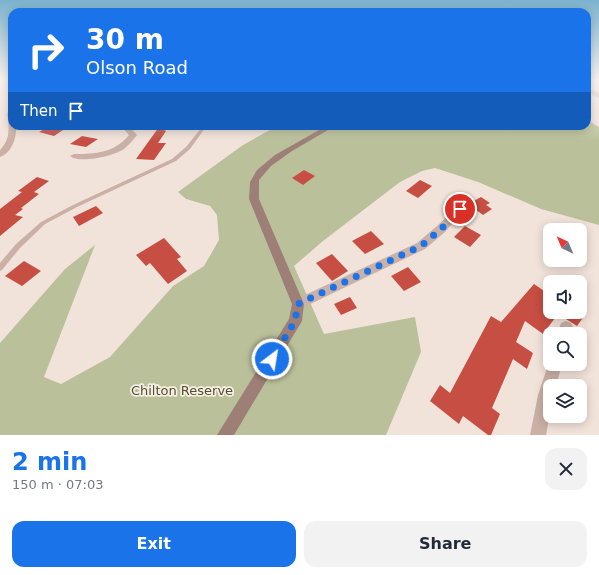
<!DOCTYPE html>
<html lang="en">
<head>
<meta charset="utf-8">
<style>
  :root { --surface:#fff; --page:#f2f2f3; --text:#1f2937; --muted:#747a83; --accent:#1a73e8 }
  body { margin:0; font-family:"DejaVu Sans",sans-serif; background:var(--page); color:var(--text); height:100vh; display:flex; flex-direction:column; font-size:15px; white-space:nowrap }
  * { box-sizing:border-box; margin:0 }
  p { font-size:13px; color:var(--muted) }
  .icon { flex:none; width:22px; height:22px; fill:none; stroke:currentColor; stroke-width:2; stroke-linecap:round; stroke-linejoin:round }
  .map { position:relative; height:435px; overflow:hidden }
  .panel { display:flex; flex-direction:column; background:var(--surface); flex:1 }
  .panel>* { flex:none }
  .hud { position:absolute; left:8px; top:8px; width:583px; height:122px; border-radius:12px; box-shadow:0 2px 10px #0003; background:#1a73e8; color:#fff; overflow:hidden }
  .needle { width:26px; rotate:316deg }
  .tools { position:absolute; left:543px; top:223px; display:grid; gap:8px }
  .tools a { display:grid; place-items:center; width:44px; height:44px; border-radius:8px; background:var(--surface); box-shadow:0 2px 10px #0003; font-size:20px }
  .pin { position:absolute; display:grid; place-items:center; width:34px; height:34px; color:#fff; margin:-17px; border:2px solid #fff; border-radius:50%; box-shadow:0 1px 4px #0007 }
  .me { position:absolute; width:44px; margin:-22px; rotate:31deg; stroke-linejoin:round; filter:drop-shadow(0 0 3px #0008) }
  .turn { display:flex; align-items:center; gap:14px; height:84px; padding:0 12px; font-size:18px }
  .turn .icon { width:52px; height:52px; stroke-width:2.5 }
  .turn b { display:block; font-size:28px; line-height:34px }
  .then { display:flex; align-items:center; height:38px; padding:0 12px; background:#0003; gap:8px; font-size:15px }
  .round { display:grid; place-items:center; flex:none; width:42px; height:42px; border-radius:12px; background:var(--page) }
  .head { display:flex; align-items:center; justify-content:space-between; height:68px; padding:0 12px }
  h1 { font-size:24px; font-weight:700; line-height:30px; color:var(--accent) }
  .action { display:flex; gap:8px; margin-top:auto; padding:8px 12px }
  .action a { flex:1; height:46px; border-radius:12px; background:var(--accent); color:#fff; font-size:16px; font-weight:700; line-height:46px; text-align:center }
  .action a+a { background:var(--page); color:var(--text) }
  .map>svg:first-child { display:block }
</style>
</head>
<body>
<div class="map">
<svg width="599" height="435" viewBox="0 0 599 435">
  <rect width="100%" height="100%" fill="#f2e3da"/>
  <!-- green -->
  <polygon fill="#bac19a" points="587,120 599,127 599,225 541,209 478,182 435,168 422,171 400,182 323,241 294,266 324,334 415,317 421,352 386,435 0,435 0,343 65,269 95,245 44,377 61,384 110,357 173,286 204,266 219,240 217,215 210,206 186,199 178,192 243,145 277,126 587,126"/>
  <!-- building -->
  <g fill="#c74e43">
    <polygon points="50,126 69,126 54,136 39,132"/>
    <polygon points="159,127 166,131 158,143 166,143 154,160 136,159"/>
    <polygon points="82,136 98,139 86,147 70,144"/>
    <polygon points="304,170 315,176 303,185 292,178"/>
    <polygon points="37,177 49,181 34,192 39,194 21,208 23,209 15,215 23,217 0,236 0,209 22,192 18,191"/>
    <polygon points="420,180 432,186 418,198 406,191"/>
    <polygon points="481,197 490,203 486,205 492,209 483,215 468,204"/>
    <polygon points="96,206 103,213 79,226 73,217"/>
    <polygon points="465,226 481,235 470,247 454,237"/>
    <polygon points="371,231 384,244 365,254 352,241"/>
    <polygon points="164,238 181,257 177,259 187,271 168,284 150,263 146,266 136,255"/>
    <polygon points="332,254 348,271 332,281 316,263"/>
    <polygon points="24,261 41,271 22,286 5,276"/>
    <polygon points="408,267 421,282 404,291 391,276"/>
    <polygon points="534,284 550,295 550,312 587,312 577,326 558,314 543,334 525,321 516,342 533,353 527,369 513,359 492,408 500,414 491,435 488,435 463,416 459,424 430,401 440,385 450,393 491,316 501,322"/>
    <polygon points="350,297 357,308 341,315 334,304"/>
  </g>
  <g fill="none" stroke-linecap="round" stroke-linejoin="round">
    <!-- lane -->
    <polygon fill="#cab0a6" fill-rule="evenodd" points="202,127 204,127 205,128 190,149 176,161 77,207 45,224 20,248 2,270 0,271 0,263 16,244 41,222 73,205 172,159 186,147"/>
    <!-- street -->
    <g fill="#cab0a6" fill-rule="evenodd">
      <polygon points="0,80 5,80 0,83"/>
      <polygon points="587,87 599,93 599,98 587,92"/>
      <path d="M10,111h2v15h4c1,11 -4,27 -16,31v-7c11,-11 9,-23 7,-37z"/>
      <path d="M121,126h8l8,9c-4,5 -8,10 -13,14 -10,7 -45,15 -54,7l4,-2c22,0 40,-1 55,-19z"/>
      <polygon points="160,126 216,126 203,130 164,128"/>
      <polygon points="460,206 465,209 463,211 445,232 425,249 302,308 298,310 294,308 292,304 294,300 417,243 437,226 457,207"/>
      <polygon points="566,321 571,323 573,327 571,334 557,334 561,323"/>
      <polygon points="550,359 550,364 562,364 556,386 550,386 550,414 546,435 530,435 538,395"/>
    </g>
    <!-- secondary -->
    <polygon fill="#9d7f77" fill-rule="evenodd" points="326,126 335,126 292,151 271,166 259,180 259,199 304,304 302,321 234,435 217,435 289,319 292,304 249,199 250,182 257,170 275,155"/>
  </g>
  <!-- sky -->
  <linearGradient id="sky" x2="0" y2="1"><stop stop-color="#7bb2ce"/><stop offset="0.57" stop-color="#f9f2ee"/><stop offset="1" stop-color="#f9f2ee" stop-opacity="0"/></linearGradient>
  <rect width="599" height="141" fill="url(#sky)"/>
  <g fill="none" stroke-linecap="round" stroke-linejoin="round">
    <!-- route -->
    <polyline stroke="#1a73e8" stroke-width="7" stroke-dasharray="0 12.6" points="272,359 295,321 298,304 421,246 441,229 460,209"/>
  </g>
  <g text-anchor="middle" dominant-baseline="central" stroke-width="3.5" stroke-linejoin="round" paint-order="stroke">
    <!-- near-park labels -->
    <g font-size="13" fill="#4b542a" stroke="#f9ede6">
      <text x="182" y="390">Chilton Reserve</text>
    </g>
  </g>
</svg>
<div class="tools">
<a><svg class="needle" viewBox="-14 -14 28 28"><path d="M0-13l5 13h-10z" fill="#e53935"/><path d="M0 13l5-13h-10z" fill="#747a83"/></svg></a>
<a><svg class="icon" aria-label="sound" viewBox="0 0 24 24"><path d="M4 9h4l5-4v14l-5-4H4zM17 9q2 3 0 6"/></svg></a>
<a><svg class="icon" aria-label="search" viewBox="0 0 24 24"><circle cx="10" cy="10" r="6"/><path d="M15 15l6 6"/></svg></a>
<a><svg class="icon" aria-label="layers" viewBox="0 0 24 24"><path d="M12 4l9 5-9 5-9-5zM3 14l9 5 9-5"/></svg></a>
</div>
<div class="pin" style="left:460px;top:209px;background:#d93025"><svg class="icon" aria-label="arrive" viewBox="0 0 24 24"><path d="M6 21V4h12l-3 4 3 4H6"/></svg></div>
<svg class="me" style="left:272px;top:359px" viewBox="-20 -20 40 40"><circle r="17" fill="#1a73e8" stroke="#fff" stroke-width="3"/><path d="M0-11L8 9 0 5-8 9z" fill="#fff"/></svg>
<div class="hud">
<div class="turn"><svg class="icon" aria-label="right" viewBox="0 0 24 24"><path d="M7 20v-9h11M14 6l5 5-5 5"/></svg><div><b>30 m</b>Olson Road</div></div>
<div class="then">Then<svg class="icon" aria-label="arrive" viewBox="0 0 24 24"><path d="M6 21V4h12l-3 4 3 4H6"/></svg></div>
</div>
</div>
<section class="panel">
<div class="head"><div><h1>2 min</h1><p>150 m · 07:03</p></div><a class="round"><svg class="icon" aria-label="close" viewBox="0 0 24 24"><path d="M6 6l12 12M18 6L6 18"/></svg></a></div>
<div class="action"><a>Exit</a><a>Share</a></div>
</section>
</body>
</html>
